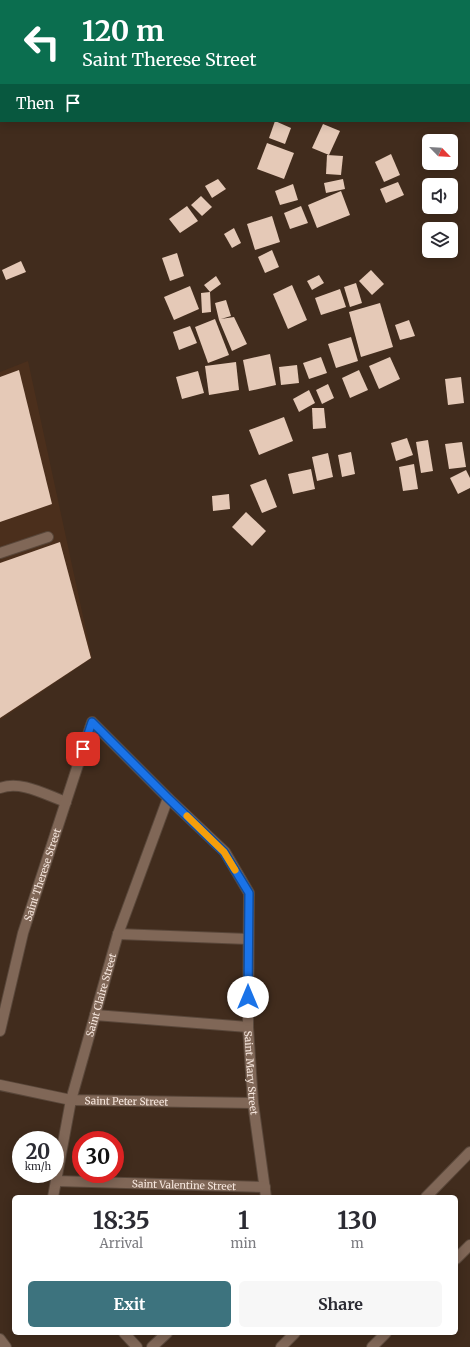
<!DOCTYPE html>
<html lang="en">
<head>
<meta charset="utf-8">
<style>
  :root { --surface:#fff; --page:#f7f7f7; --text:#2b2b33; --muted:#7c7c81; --accent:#3d737e }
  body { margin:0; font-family:Merriweather,serif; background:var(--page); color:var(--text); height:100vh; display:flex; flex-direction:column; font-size:15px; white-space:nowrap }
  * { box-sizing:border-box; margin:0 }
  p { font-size:13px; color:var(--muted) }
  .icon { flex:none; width:22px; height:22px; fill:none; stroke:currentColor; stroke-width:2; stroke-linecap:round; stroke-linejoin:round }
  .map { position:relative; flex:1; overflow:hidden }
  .sheet { position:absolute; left:12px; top:1195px; width:446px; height:140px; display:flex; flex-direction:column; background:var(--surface); border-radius:6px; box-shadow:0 2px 10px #0003 }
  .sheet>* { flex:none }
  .top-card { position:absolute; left:0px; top:0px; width:470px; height:122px; box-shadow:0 2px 10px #0003; background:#0b6e4f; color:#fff; overflow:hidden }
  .needle { width:26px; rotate:115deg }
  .fabs { position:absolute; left:422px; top:134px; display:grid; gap:8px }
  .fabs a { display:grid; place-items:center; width:36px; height:36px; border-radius:6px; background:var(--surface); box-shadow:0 2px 10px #0003; font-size:20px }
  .speed { position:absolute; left:12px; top:1131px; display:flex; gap:8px; font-size:20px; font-weight:700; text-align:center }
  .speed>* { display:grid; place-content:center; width:52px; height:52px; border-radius:50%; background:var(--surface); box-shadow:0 2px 10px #0003; line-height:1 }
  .speed small { font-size:10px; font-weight:400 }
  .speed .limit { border:6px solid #d22; background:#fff; color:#111 }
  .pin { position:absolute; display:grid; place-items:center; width:34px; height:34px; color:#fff; margin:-17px; border-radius:8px; box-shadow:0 2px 6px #0006 }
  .me { position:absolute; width:44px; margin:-22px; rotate:0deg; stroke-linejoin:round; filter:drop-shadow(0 0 3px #0008) }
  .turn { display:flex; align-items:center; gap:14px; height:84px; padding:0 16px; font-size:18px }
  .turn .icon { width:52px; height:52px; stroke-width:2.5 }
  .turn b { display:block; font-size:28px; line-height:34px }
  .then { display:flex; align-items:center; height:38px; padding:0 16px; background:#0003; gap:8px; font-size:15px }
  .eta { display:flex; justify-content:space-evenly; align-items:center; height:68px; text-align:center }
  .eta b { font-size:24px; font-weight:700; line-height:28px }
  .cta { display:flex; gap:8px; margin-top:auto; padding:8px 16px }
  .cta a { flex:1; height:46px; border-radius:6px; background:var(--accent); color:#fff; font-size:16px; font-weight:700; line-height:46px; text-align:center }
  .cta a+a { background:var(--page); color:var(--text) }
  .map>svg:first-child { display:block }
</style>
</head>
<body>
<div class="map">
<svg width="470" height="1347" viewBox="0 0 470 1347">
  <rect width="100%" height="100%" fill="#412c1d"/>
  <!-- built -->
  <polygon fill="#4b2f1c" points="28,361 92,658 0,720 0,372"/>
  <!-- building -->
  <g fill="#e5c9b7">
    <polygon points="275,121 291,128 285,144 269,138"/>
    <polygon points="323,124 340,131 329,155 312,148"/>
    <polygon points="267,143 294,153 284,179 257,169"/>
    <polygon points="391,154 400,175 384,182 375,162"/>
    <polygon points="327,155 343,156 341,175 326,174"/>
    <polygon points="218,179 226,189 212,198 205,186"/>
    <polygon points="343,179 345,189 326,193 324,183"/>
    <polygon points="398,182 404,195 386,203 380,189"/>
    <polygon points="293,184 298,200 280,205 275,191"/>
    <polygon points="341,191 350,215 317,228 308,205"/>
    <polygon points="201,196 212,207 202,216 191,205"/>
    <polygon points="187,206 198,221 180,233 169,219"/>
    <polygon points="301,206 308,223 290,229 284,213"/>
    <polygon points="272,216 280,242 255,250 247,224"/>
    <polygon points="234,228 241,243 232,248 224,234"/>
    <polygon points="272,250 279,267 265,273 258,257"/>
    <polygon points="177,253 184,276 170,281 162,258"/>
    <polygon points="21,261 26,272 6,280 2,270"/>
    <polygon points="371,270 384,284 372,295 359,281"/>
    <polygon points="319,275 324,283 312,290 307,281"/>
    <polygon points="216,276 221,284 210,292 211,312 202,313 201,293 210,292 204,285"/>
    <polygon points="356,283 362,303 350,307 344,287"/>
    <polygon points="292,285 307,320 288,329 273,294"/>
    <polygon points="190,286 199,309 174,320 164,297"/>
    <polygon points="340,289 346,307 321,315 315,298"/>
    <polygon points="226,300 231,316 221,319 234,317 247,344 232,351 219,320 215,303"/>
    <polygon points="380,303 393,347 361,357 349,312"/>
    <polygon points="215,319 229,355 208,363 195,327"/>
    <polygon points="409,320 415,336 400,340 395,325"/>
    <polygon points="190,326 197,343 179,350 173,332"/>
    <polygon points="351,337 358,361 336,368 328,344"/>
    <polygon points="270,354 276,385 249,391 243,360"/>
    <polygon points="321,357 327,373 309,379 303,363"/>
    <polygon points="390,357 400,379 379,389 369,366"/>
    <polygon points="236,362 239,390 209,395 205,366"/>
    <polygon points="297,365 299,383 281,385 279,367"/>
    <polygon points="19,370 52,504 0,522 0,377"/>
    <polygon points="359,370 368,390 350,398 342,378"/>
    <polygon points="198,371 204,393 182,399 176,377"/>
    <polygon points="461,377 464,403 448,405 445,379"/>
    <polygon points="328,384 334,398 322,404 316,390"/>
    <polygon points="309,390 315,403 299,412 293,399"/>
    <polygon points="312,408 324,408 326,428 313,429"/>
    <polygon points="284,417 293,441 259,455 249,430"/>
    <polygon points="407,438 413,455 396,461 391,443"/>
    <polygon points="428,440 433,471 421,473 416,442"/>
    <polygon points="462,442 466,467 449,469 445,444"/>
    <polygon points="351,452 355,474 342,477 338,455"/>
    <polygon points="328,453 333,477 317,481 312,457"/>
    <polygon points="414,464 418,489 403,491 399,467"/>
    <polygon points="311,469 315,489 293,494 288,474"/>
    <polygon points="466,470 470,478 470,488 458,494 450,478"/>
    <polygon points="266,479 277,507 262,513 250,485"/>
    <polygon points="229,494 230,509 213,511 212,496"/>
    <polygon points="246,512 266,531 252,546 232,527"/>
    <polygon points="60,542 91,658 0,718 0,563"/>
  </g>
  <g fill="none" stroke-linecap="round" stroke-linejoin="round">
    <defs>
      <g id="minor">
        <polyline points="0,553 48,537"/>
        <path d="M0,788c21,-8 46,7 66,14"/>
        <polyline points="118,934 248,939"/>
        <polyline points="95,1015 248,1027"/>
        <path id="s1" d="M0,1031l23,-98 69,-211 76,76 57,54 24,41 -1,134 5,76 13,94"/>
        <path id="s2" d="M0,1085l71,15 182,3"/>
        <path id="s3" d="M56,1181l209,6"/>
        <path id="s4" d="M53,1197l18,-97 47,-166 50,-136"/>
        <polyline points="426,1197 470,1152"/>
        <polyline points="456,1259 470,1245"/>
        <polyline points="124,1333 137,1347"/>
        <polyline points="0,1339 6,1347"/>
        <polyline points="152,1347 167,1333"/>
        <polyline points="281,1347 295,1333"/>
        <polyline points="372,1347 386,1333"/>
      </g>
    </defs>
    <!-- minor casing -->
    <use href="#minor" stroke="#59473a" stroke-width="12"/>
    <!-- minor -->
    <use href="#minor" stroke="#806757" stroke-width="10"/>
  </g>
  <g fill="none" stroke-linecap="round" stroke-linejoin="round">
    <defs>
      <polyline id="route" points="83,749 92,722 168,798 224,852 249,893 248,997"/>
    </defs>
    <!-- route casing -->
    <use href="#route" stroke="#114b97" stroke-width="10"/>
    <!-- route -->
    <use href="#route" stroke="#1a73e8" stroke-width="7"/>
    <!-- slow -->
    <polyline stroke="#f59e0b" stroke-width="7" points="187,816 224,852 235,870"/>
  </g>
  <g text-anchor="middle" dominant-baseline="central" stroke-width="4" stroke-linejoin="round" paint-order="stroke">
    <!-- street labels -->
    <g font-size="10" fill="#f6e7de" stroke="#372213">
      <text stroke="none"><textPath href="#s1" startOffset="162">Saint Therese Street</textPath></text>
      <text stroke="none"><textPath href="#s4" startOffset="208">Saint Claire Street</textPath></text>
      <text stroke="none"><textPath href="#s1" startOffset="736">Saint Mary Street</textPath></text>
      <text stroke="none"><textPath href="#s2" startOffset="128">Saint Peter Street</textPath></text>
      <text stroke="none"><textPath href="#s3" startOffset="128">Saint Valentine Street</textPath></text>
    </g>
  </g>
</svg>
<div class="fabs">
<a><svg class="needle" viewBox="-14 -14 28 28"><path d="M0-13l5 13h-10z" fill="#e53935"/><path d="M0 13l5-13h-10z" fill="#7c7c81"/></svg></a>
<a><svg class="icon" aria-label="sound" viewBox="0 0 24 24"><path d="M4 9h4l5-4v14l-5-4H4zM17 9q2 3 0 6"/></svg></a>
<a><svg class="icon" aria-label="layers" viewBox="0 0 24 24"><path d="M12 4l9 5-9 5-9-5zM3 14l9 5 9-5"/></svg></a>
</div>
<div class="speed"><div>20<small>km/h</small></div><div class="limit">30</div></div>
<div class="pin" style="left:83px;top:749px;background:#d93025"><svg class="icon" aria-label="arrive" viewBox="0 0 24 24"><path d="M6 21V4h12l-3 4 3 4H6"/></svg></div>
<svg class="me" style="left:248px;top:997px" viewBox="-20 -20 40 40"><circle r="19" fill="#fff"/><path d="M0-13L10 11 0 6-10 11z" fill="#1a73e8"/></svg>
<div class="top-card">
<div class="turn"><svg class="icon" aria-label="left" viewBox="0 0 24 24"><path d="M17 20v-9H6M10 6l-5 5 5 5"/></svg><div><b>120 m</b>Saint Therese Street</div></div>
<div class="then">Then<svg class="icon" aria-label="arrive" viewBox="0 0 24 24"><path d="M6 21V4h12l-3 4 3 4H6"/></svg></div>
</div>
<section class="sheet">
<div class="eta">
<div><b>18:35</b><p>Arrival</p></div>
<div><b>1</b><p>min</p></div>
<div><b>130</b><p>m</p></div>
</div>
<div class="cta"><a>Exit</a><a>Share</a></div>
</section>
</div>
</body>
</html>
